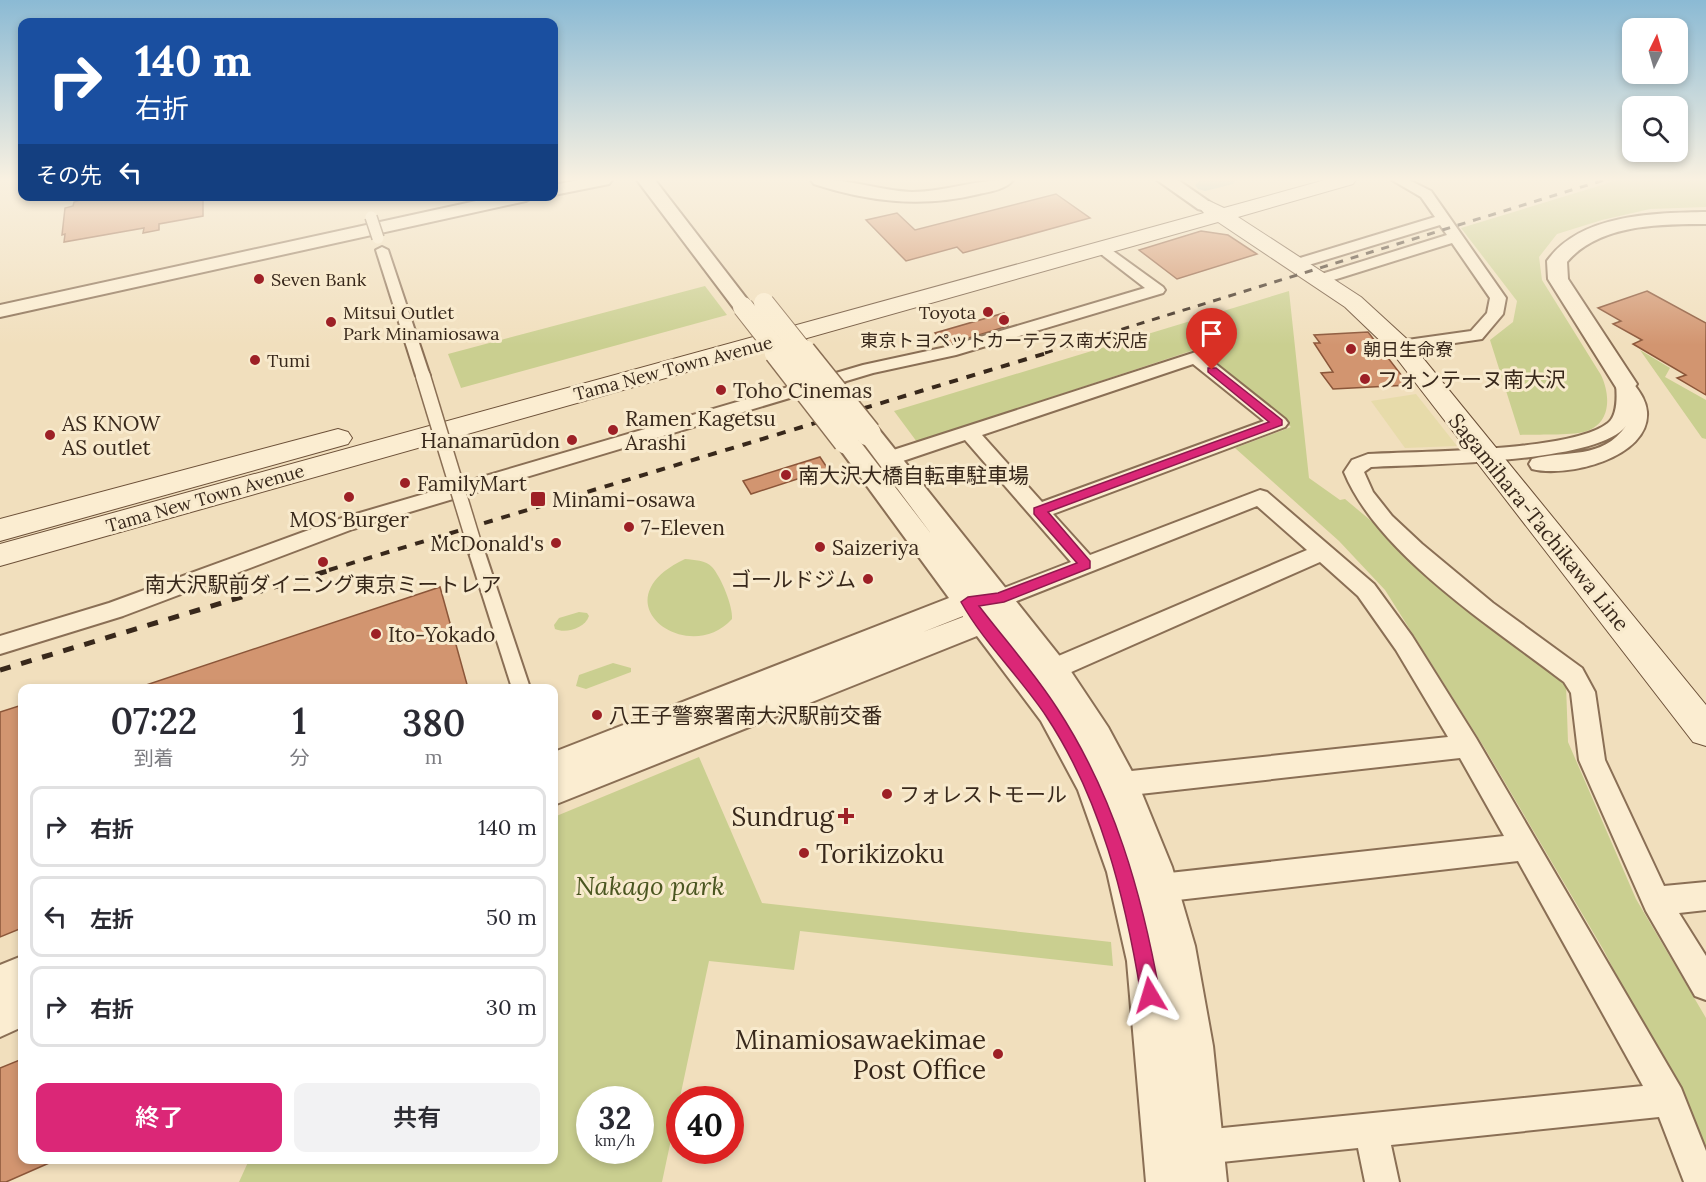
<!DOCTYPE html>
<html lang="ja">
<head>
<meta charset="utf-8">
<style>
  :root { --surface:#fff; --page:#f2f2f3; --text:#2b2b33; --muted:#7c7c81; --line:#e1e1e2; --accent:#db2777 }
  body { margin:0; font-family:Lora,"Noto Sans JP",serif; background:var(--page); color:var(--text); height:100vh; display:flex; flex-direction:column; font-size:22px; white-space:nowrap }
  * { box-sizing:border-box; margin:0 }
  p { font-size:20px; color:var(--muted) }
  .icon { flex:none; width:33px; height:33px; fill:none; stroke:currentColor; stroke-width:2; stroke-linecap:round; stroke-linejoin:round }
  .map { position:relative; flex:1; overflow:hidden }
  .panel { position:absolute; left:18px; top:684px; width:540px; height:480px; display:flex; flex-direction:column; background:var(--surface); border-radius:12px; box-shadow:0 3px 9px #0003 }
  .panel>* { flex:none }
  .guide { position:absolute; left:18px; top:18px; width:540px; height:183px; border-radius:12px; box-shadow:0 3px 9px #0003; background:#1a4fa0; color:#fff; overflow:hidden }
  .needle { width:39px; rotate:5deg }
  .fabs { position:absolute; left:1622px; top:18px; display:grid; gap:12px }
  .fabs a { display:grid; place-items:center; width:66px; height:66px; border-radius:12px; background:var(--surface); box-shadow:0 3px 9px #0003; font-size:30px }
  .speed { position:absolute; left:576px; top:1086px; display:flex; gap:12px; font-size:30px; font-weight:700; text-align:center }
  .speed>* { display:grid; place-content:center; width:78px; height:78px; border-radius:50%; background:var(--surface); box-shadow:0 3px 9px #0003; line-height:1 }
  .speed small { font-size:15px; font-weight:400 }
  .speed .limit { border:9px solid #d22; background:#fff; color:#111 }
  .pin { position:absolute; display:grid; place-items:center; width:51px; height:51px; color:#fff; margin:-62px -26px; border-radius:50% 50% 50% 0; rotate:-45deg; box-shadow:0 0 6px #0007 }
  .pin .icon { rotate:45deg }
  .me { position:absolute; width:66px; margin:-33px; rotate:353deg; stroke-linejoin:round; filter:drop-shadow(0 0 4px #0008) }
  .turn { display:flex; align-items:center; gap:21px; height:126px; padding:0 18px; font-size:27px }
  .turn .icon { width:78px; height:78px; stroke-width:2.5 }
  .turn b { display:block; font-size:42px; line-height:51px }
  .then { display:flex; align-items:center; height:57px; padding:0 18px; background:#0003; gap:12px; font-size:22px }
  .eta { display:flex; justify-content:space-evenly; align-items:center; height:102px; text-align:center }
  .eta b { font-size:36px; font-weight:600; line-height:42px }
  .button { display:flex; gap:12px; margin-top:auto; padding:12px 18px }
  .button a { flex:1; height:69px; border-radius:12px; background:var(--accent); color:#fff; font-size:24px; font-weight:600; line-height:69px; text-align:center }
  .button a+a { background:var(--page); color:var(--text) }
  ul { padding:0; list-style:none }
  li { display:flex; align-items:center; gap:18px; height:81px; margin:0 12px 9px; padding:0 6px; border:3px solid var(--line); border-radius:12px }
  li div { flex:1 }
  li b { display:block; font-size:22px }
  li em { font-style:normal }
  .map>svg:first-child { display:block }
</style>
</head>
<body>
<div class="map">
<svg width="1706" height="1182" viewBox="0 0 1706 1182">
  <rect width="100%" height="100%" fill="#f1dfbd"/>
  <!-- farmland -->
  <polygon fill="#e7dbaa" points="1416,394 1457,446 1405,448 1371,401"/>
  <!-- green -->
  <g fill="#cacf90" fill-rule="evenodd">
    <path d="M1618,180h88v27l-56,2 -48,11 -45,14 -18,23 3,23 59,95c9,19 11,47 -14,56 -13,5 -51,3 -67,4l-30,-95 23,-18 4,-21 -56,-73z"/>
    <polygon points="705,286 727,315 461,388 448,354"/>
    <polygon points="1289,291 1309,478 1340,500 1345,499 1566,684 1568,742 1636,899 1706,1018 1706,1159 1679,1095 1603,949 1484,747 1385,590 1339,541 1235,448 1291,427 1197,349 917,442 894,411"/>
    <polygon points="1640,350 1670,368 1665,377 1706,400 1706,439 1702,438"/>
    <path d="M685,559c9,1 21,1 27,8 9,10 21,39 20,52 -44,49 -136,-18 -47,-60z"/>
    <path d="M579,612l8,1 2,3c-4,12 -23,18 -34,13l-1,-4 5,-7z"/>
    <polygon points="613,663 631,668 631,672 586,689 576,686 579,675"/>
    <path d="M699,757l63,146 349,39 2,24 -313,-35 -6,39 -85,-9 -47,221h-423l10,-22h305v-343zM590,1100h50v50h-50z"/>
  </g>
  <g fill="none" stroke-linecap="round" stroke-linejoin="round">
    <!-- river -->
    <polygon fill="#a1c2b7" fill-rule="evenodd" points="1236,180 1233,184 1205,191 1198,189 1195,185 1201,180"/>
  </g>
  <!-- building -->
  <g fill="#d29570" stroke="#8b5639" stroke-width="1.5">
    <polygon points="1056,194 1090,218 963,253 957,247 906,261 866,220 897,213 915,230"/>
    <polygon points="93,196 203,196 203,216 159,224 159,230 143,233 144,228 64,242 65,234 62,235 65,208 73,206 74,202"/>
    <polygon points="1201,231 1228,235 1257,254 1177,279 1139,250"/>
    <polygon points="1647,291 1706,323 1706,395 1677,378 1686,375 1633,344 1642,340 1613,324 1621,321 1598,308"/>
    <polygon points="1004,313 1008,326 946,345 935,333"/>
    <polygon points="1368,332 1409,385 1333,389 1321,373 1333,372 1314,343 1320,343 1314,335"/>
    <polygon points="820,457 828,469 751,494 743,481"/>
    <polygon points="440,587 468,688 143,688 143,686"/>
    <polygon points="22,705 22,928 0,937 0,712"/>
    <polygon points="22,1059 22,1160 56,1160 6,1182 0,1182 0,1068"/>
  </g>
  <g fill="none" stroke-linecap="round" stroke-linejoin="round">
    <defs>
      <g id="pedestrian">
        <polygon points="382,247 388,250 430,376 428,379 418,379 416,376 376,250"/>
        <polygon points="477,547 485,553 530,688 512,688 469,553"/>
      </g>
      <g id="minor">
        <polygon points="1392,180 1409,180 1431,191 1506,298 1503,314 1482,339 1400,351 1391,346 1400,341 1471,331 1487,313 1490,298 1452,243 1327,282 1321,284 1313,279 1315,276 1447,235 1440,225 1302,267 1296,269 1288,264 1290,261 1435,217 1421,197"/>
        <polygon points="1102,243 1163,287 1165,290 1163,293 956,355 873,373 353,529 123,616 0,654 0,636 109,603 339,519 863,365 946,347 1145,288 1097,251 1094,248"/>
        <path d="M1196,352l6,1 83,66 3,4 -3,4 -232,87 37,41 170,-65 7,2 107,92 38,52 64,102 205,350 25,63v31h-22l-25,-65 -268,28 8,37h-34l-7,-34 -165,17 -12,-5 -5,-12 5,-12 12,-5 450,-45 -125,-225 -358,41 -10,-4 -4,-10 4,-10 10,-4 344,-38 -44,-78 -338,38 -9,-4 -4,-8 4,-8 9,-4 326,-35 -52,-87 -38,-54 -38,-34 -260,115 -9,3 -9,-3 -3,-7 3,-7 265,-113 -50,-44 -258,102 -8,-3 -3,-6 3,-6 80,-31 -106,-122 -77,26 -7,-2 -3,-5 3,-5zM1193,364l71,57 -222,81 -60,-67z"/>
        <path d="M1625,378l6,2c7,10 15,19 16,32 3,46 -81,66 -115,57l-3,-5 3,-5c34,-9 70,1 94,-33 -29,38 -205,38 -255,41l-7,5 9,20 19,24 30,28 71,59 89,65 13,24 10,68 59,126 42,-4v28l-27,3 27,43v44l-11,-4 -49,-85 -67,-151 -8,-67 -7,-11c-70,-54 -186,-127 -220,-210l8,-12 16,-6c51,-3 204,-2 240,-31 10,-8 9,-27 8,-39z"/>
      </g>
      <g id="tertiary">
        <polygon points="578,180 612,180 609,184 554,195 554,185"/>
        <polygon points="637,180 655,180 750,303 754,307 750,311 736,311"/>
        <path d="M811,180c34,-3 67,11 101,12 35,0 68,-14 101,-12 -6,9 -24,12 -34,14 -57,14 -110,8 -165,-10z"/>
        <polygon points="1157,180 1178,180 1214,205 1205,211 1198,209"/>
        <polygon points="499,196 535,196 526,201 0,317 0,305"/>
        <path d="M1706,212v12c-46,0 -107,0 -139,38l1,17 69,105 -4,5h-16l-69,-110 -1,-18c33,-47 107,-48 159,-49z"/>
        <path d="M868,425l9,2 189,237 42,63 28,52 36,88 23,79 18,100 14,136h-81l-19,-221 -20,-89 -29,-82 -37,-69 -64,-85 -423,169v-53l395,-154 -115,-157 3,-6 9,-2 9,2 77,100 -76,-102 3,-6zM963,616v1l-40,15z"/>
        <polygon points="22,956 22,1027 0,1037 0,965"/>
      </g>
      <g id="secondary">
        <polygon points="1325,180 1356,180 1353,184 1238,217 1361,297 1409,341 1706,705 1706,746 1693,742 1391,351 1345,307 1218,222 0,566 0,544 1204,213 1199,207 1202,203 1209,201 1224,208"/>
        <polygon points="338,429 348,432 352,438 348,444 0,541 0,519"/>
      </g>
    </defs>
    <!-- pedestrian casing -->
    <use href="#pedestrian" stroke="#8a6f55" stroke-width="4"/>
    <!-- minor casing -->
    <use href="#minor" stroke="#8a6f55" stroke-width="4"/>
    <!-- tertiary casing -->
    <use href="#tertiary" stroke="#8a6f55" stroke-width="4"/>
    <!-- secondary casing -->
    <use href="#secondary" stroke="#6c5038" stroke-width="2"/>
    <!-- pedestrian -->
    <use href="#pedestrian" fill="#fbedd1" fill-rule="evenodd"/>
    <!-- minor -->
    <use href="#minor" fill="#fbedd1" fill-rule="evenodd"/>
    <!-- tertiary -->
    <use href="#tertiary" fill="#fbedd1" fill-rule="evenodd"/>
    <!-- secondary -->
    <use href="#secondary" fill="#fbedd1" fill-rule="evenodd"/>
    <!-- rail-far2 -->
    <polyline stroke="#38281b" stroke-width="3" stroke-dasharray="8 8" stroke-linecap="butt" points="1045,353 1604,180"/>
    <!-- rail-far1 -->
    <polyline stroke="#38281b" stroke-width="4" stroke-dasharray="9 9" stroke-linecap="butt" points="329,570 1050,352"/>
    <!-- rail -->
    <polyline stroke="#38281b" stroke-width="5" stroke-dasharray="11 11" stroke-linecap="butt" points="0,670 334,569"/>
    <defs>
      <polyline id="pedestrian-bridge-far1" points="371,217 378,238"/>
      <polyline id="pedestrian-bridge" points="423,376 477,553"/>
      <g id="tertiary-bridge-far1">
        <polyline points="764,303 804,353"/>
        <polyline points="743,307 779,353"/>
      </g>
      <g id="tertiary-bridge">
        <polyline points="777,352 846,441"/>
        <polyline points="803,352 868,433"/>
      </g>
    </defs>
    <!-- pedestrian-bridge-far1 casing -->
    <use href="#pedestrian-bridge-far1" stroke="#8a6f55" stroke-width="14" stroke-linecap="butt"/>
    <!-- pedestrian-bridge casing -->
    <use href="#pedestrian-bridge" stroke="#8a6f55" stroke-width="17" stroke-linecap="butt"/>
    <!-- tertiary-bridge-far1 casing -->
    <use href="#tertiary-bridge-far1" stroke="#8a6f55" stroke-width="22" stroke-linecap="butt"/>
    <!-- tertiary-bridge casing -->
    <use href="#tertiary-bridge" stroke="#8a6f55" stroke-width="28" stroke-linecap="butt"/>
    <!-- pedestrian-bridge-far1 -->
    <use href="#pedestrian-bridge-far1" stroke="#fbedd1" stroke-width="11"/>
    <!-- pedestrian-bridge -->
    <use href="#pedestrian-bridge" stroke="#fbedd1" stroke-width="14"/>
    <!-- tertiary-bridge-far1 -->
    <use href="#tertiary-bridge-far1" stroke="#fbedd1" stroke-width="20"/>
    <!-- tertiary-bridge -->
    <use href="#tertiary-bridge" stroke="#fbedd1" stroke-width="25"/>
  </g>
  <!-- sky -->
  <linearGradient id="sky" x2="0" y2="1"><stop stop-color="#8bbad4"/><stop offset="0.52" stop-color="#f9f1e1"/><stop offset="1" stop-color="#f9f1e1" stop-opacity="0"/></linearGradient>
  <rect width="1706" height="345" fill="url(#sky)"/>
  <!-- route -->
  <path fill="#db2777" stroke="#8e194d" stroke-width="1.5" d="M1208,368h8l66,52v5l-234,87 42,49v7l-86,34 -25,4c26,34 55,66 78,102 57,87 85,185 103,287l-3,6 -7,3 -6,-3 -3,-6c-16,-98 -40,-196 -95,-279 -26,-39 -62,-73 -85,-114l7,-5 30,-4 79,-30 -43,-49v-6l235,-86 -61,-50z"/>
  <!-- markers -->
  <g fill="#9d2026" stroke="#f8eacd" stroke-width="2">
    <circle cx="259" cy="279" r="6"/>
    <circle cx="988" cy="312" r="6"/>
    <circle cx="1004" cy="320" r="6"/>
    <circle cx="331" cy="322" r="6"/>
    <circle cx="1351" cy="349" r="6"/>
    <circle cx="255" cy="360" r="6"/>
    <circle cx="1365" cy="379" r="6"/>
    <circle cx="721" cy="390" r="6"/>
    <circle cx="613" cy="430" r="6"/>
    <circle cx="50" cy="435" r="6"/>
    <circle cx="572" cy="440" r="6"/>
    <circle cx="786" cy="475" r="6"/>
    <circle cx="405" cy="483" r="6"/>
    <circle cx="349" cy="497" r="6"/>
    <rect x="530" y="491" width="16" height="16" rx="3"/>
    <circle cx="629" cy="527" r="6"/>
    <circle cx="556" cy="543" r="6"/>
    <circle cx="820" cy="547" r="6"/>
    <circle cx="323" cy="562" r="6"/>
    <circle cx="868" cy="579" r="6"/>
    <circle cx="376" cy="634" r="6"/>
    <circle cx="597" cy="715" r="6"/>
    <circle cx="887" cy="794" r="6"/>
    <path d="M843 807h6v6h6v6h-6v6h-6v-6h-6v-6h6z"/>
    <circle cx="804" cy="853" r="6"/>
    <circle cx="998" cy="1054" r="6"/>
  </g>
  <g text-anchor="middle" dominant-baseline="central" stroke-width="6" stroke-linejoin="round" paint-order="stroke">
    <!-- far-poi labels -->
    <g font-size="18" fill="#38281b" stroke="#f8eacd" text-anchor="start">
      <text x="271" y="279">Seven Bank</text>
      <text x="343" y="312">Mitsui Outlet<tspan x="343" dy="21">Park Minamiosawa</tspan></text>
      <text x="976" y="312" text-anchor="end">Toyota</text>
      <text x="1004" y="340" text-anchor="middle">東京トヨペットカーテラス南大沢店</text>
      <text x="1363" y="349">朝日生命寮</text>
      <text x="267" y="360">Tumi</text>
    </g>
    <!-- far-street labels -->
    <g font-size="18" fill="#38281b" stroke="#f8eacd">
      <text transform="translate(673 368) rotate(-15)">Tama New Town Avenue</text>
      <text transform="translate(205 498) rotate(-16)">Tama New Town Avenue</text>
    </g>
    <!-- poi labels -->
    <g font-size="21" fill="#38281b" stroke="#f8eacd" text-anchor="start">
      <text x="1377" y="379">フォンテーヌ南大沢</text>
      <text x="733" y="390">Toho Cinemas</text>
      <text x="625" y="418">Ramen Kagetsu<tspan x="625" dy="24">Arashi</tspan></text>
      <text x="62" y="423">AS KNOW<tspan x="62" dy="24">AS outlet</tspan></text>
      <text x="560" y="440" text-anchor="end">Hanamarūdon</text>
      <text x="798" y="475">南大沢大橋自転車駐車場</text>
      <text x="417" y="483">FamilyMart</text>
      <text x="552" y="499">Minami-osawa</text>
      <text x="349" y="519" text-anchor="middle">MOS Burger</text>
      <text x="641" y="527">7-Eleven</text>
      <text x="544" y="543" text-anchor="end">McDonald's</text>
      <text x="832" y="547">Saizeriya</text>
      <text x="856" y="579" text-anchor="end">ゴールドジム</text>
      <text x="323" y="584" text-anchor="middle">南大沢駅前ダイニング東京ミートレア</text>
      <text x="388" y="634">Ito-Yokado</text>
      <text x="609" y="715">八王子警察署南大沢駅前交番</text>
      <text x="899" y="794">フォレストモール</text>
    </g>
    <!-- street labels -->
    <g font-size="21" fill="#38281b" stroke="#f8eacd">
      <text transform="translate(1539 522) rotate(51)">Sagamihara-Tachikawa Line</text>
    </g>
    <!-- near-poi labels -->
    <g font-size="26" fill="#38281b" stroke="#f8eacd" text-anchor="end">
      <text x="834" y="816">Sundrug</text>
      <text x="816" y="853" text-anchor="start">Torikizoku</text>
      <text x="986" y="1039">Minamiosawaekimae<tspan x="986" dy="30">Post Office</tspan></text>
    </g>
    <!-- near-park labels -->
    <g font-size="26" font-style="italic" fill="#4a5620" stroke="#f8eacd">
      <text x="650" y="885">Nakago park</text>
    </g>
  </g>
</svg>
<div class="fabs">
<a><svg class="needle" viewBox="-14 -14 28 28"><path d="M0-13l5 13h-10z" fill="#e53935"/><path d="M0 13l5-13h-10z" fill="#7c7c81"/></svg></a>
<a><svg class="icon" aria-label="search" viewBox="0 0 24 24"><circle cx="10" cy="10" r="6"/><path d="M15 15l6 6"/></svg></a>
</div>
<div class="speed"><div>32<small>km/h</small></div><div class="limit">40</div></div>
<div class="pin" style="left:1212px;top:370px;background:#d93025"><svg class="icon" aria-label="arrive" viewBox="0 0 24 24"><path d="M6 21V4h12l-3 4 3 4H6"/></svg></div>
<svg class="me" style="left:1150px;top:995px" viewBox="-20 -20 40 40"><path d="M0-17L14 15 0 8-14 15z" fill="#db2777" stroke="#fff" stroke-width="4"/></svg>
<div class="guide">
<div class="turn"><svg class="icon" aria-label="right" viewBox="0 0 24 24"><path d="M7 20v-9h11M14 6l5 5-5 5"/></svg><div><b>140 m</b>右折</div></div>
<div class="then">その先<svg class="icon" aria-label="left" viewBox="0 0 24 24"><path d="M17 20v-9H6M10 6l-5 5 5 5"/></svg></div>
</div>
<section class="panel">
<div class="eta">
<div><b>07:22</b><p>到着</p></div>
<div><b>1</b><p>分</p></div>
<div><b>380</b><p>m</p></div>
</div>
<ul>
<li><svg class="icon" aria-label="right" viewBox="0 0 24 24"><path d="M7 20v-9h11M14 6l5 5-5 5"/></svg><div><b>右折</b></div><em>140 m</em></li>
<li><svg class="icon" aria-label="left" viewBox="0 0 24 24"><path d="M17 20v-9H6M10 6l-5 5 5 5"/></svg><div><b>左折</b></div><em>50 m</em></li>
<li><svg class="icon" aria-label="right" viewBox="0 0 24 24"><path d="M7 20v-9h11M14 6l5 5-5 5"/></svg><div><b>右折</b></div><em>30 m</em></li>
</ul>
<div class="button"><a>終了</a><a>共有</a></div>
</section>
</div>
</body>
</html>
